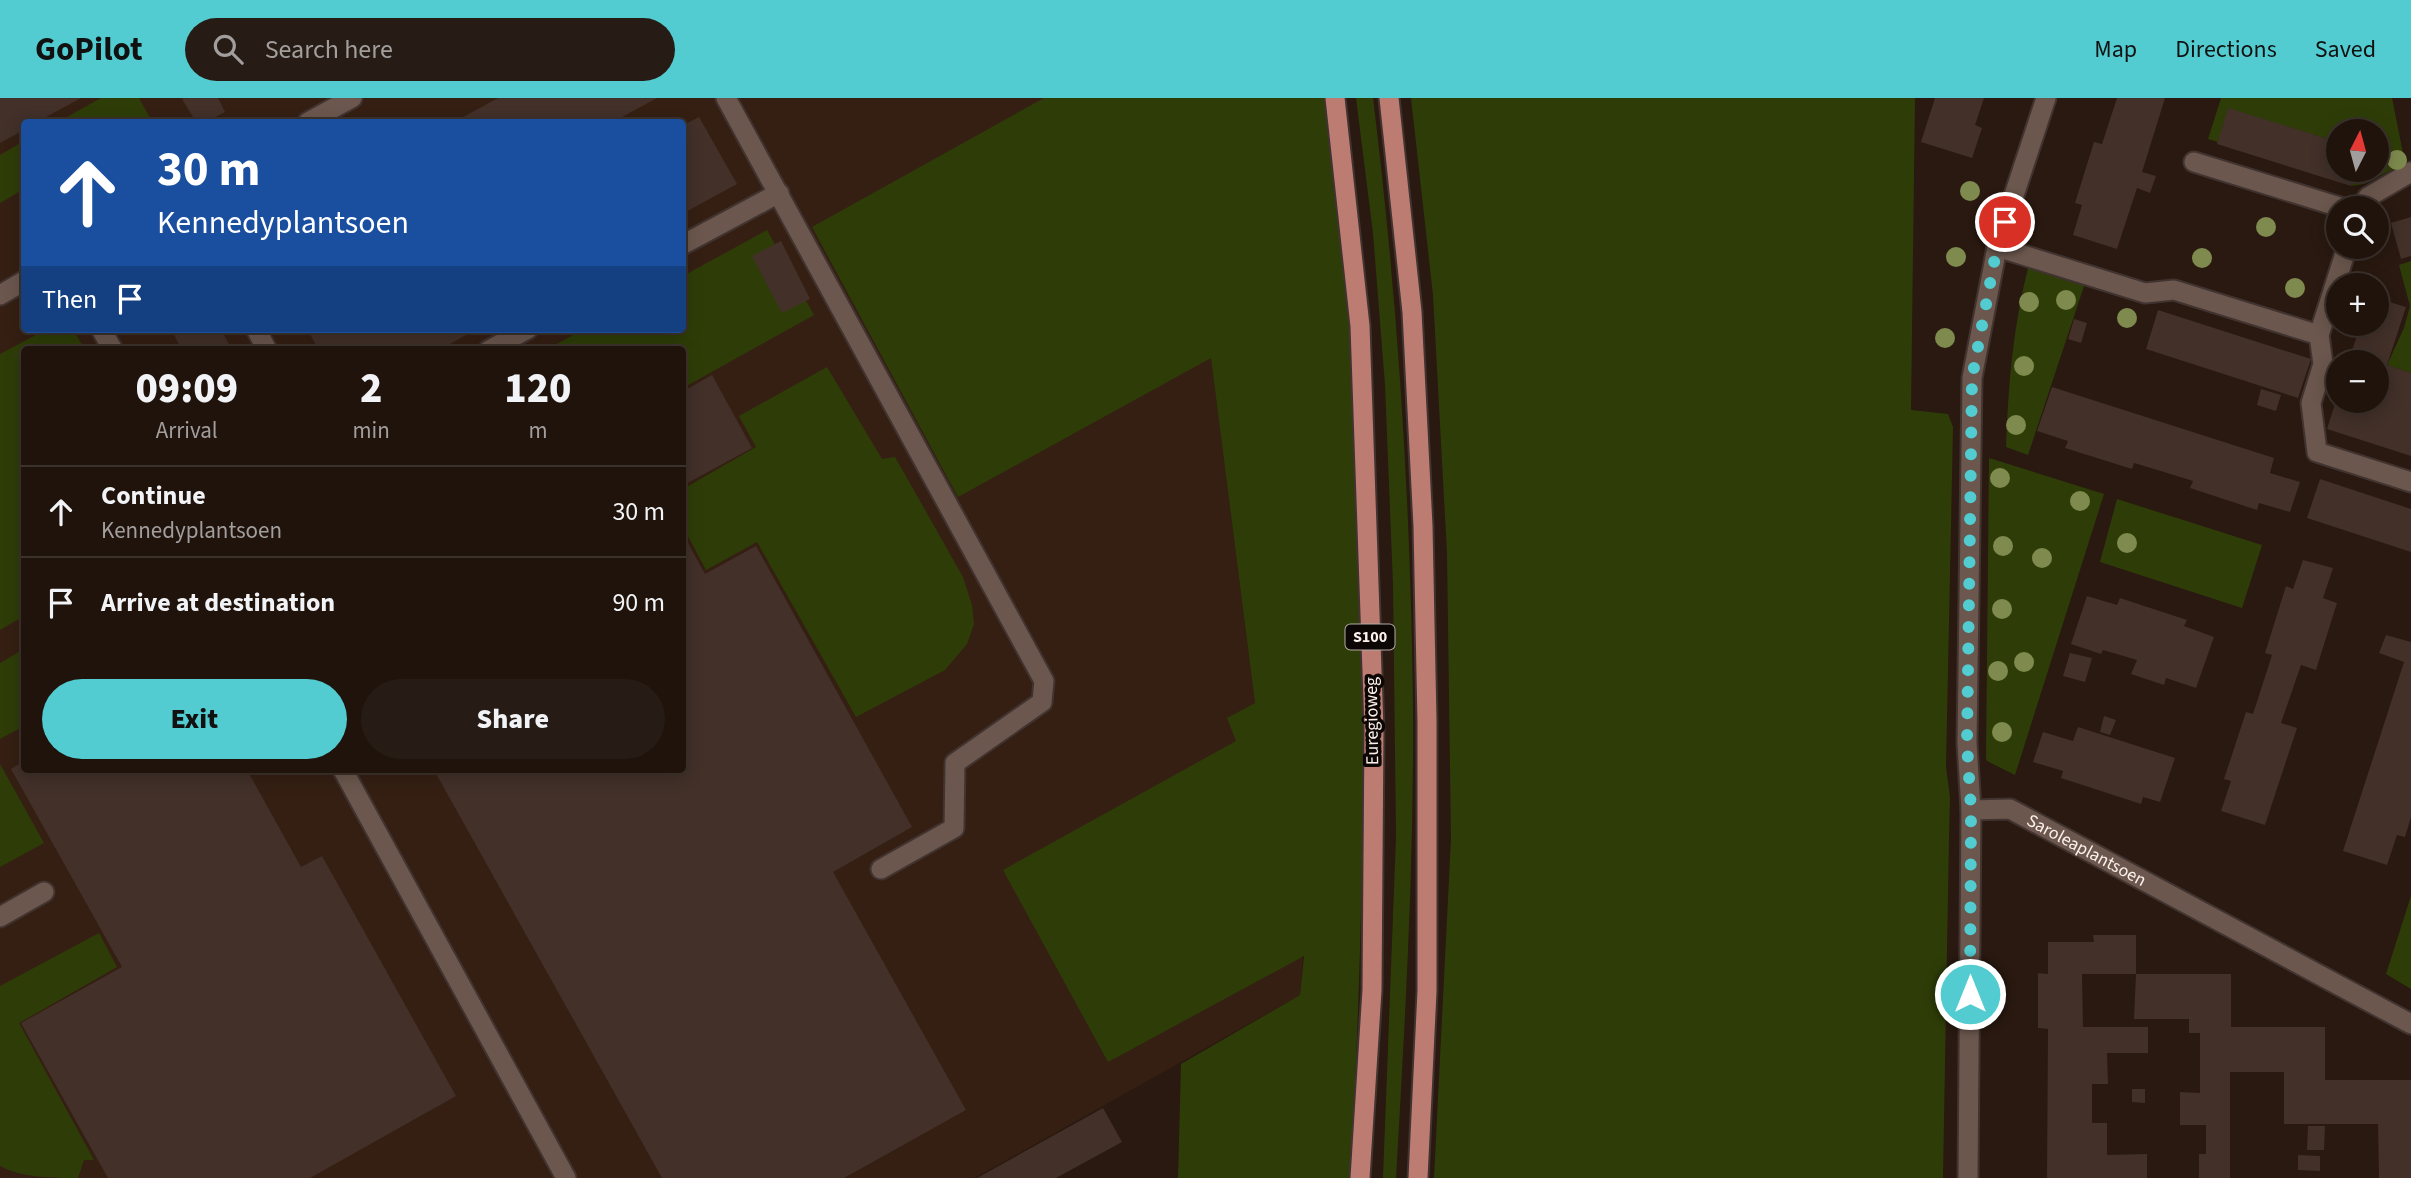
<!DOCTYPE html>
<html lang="en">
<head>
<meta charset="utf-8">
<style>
  :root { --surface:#1f130c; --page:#271c15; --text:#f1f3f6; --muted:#a19e9d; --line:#3c322d; --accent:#52ccd0 }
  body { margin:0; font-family:"Source Sans 3",sans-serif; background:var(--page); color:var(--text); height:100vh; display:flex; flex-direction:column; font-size:26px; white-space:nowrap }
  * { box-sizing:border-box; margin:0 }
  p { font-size:23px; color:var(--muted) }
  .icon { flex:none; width:38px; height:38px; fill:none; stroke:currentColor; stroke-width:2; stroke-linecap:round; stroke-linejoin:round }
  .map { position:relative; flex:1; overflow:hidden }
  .panel { position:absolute; left:21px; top:248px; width:665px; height:427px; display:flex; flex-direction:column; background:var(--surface); border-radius:7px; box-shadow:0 4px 18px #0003,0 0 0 2px var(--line) }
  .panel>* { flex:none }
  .hud { position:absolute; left:21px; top:21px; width:665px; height:214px; border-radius:7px; box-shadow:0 4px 18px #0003,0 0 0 2px var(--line); background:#1a4fa0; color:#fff; overflow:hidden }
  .needle { width:46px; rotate:6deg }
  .fabs { position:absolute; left:2326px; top:21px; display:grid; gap:14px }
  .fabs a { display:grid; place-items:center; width:63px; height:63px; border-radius:50%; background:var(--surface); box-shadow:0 4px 18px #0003,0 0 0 2px var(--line); font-size:35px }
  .pin { position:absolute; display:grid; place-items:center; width:60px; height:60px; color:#fff; margin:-30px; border:4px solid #fff; border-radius:50%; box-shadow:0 2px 7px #0007 }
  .me { position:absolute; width:77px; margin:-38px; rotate:0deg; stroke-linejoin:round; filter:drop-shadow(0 0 5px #0008) }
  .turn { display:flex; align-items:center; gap:24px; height:147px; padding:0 21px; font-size:32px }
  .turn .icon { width:91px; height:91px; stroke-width:2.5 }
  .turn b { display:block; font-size:49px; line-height:60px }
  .then { display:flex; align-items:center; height:66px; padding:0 21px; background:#0003; gap:14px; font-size:26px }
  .eta { display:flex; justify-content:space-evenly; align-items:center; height:119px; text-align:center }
  .eta b { font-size:42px; font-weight:800; line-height:49px }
  .cta { display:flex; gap:14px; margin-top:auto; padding:14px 21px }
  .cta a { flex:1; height:80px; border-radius:42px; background:var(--accent); color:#111; font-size:28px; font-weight:800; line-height:80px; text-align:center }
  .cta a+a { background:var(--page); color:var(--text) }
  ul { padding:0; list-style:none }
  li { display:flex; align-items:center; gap:21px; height:91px; padding:0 21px; border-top:2px solid var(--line) }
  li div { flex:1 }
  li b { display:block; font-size:26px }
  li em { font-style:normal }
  header { display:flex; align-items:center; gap:42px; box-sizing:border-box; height:98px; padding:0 35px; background:var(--accent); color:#111 }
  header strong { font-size:33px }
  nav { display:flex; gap:38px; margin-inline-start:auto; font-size:24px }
  .search { width:490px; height:63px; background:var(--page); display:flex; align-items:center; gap:18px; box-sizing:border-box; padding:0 24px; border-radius:38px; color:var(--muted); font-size:26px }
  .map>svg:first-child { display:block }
</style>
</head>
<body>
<header>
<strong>GoPilot</strong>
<div class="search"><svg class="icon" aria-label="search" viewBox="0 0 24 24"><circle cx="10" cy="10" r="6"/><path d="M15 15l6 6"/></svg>Search here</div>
<nav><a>Map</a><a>Directions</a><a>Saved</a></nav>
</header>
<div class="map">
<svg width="2411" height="1080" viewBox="0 0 2411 1080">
  <rect width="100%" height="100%" fill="#291910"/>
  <!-- built -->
  <path fill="#351f13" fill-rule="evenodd" d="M0,0h1152l59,259 44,346 -27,15 78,202 -6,75 -325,183h-975zM24,24h658v207h-658zM24,252h658v420h-658z"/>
  <!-- green -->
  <g fill="#2e3d08">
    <polygon points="101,0 139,0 150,20 141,24 58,24"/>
    <path d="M1044,0h280c51,357 44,721 27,1080h-173l3,-114 119,-69 4,-39 -196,106 -105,-192 233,-129 -9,-23 28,-15 -44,-345 -253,139 -146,-270z"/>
    <path d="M1356,0h17c25,203 38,408 40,613 1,156 -8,311 -17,467h-13l13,-341 -3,-253 -8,-199 -12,-152z"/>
    <polygon points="1411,0 1915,0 1911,312 1948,316 1953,329 1946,669 1950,699 1949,739 1943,1080 1434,1080 1451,741 1447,455 1433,197"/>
    <polygon points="2221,0 2392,0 2405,65 2364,86 2351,88 2356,72 2376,72 2376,33 2338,33 2338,44 2228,11 2218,44 2208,41"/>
    <polygon points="24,43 24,91 0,105 0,57"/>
    <polygon points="767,132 814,217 683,290 682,252 546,252 584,231 682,231 683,178"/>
    <polygon points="2411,163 2411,275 2387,267 2404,230 2410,208 2399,167"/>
    <path d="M2028,170l56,18 -56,169 -22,-8c2,-61 7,-120 22,-179z"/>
    <polygon points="47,231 73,231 85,252 24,252 24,518 0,532 0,256"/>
    <polygon points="827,269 882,361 895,359 963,479 972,507 974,526 967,546 945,572 856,619 757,444 706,472 683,429 683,391 756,349 739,318"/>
    <polygon points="1989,360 2104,396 2015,677 1987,663 1986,660"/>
    <polygon points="2117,401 2262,447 2242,510 2100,464"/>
    <polygon points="24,551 24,628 0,641 0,565"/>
    <polygon points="0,666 44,745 0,769"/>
    <polygon points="2411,798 2411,891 2386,876"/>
    <path d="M99,835l18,34 -98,56 75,137h-10l-6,18c-25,0 -56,0 -78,-12v-180z"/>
  </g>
  <!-- building -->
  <g fill="#423029">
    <polygon points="0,0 81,0 37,24 24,24 24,32 0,45"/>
    <polygon points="184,0 218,0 225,14 206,24 196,24 182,1"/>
    <polygon points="498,0 657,0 613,24 454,24"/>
    <polygon points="1935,0 1984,0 1975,27 1982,30 1972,60 1921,44"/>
    <polygon points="2117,0 2165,0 2142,74 2156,78 2150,95 2137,90 2117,151 2073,137 2082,107 2075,105 2094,44 2102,46"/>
    <polygon points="2228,10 2338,44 2338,72 2356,72 2351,88 2217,46"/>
    <polygon points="699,19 737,86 682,116 682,28"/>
    <polygon points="2411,119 2411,158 2401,161 2391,125"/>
    <polygon points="781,143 810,201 782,215 752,158"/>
    <polygon points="2376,200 2406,209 2387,267 2411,275 2411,358 2327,331 2336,303 2376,303 2376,264 2348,264 2361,226 2376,226"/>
    <polygon points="2158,212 2311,261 2298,300 2146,251"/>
    <polygon points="2074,221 2087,225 2081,245 2068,241"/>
    <polygon points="171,231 221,231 232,252 182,252"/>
    <polygon points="307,231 477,231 439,252 319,252"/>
    <polygon points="712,277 752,350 682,388 682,294"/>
    <polygon points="2052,289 2274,360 2270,375 2300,384 2290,414 2259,405 2257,412 2190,390 2193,383 2164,374 2134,365 2132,371 2065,350 2068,343 2037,333"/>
    <polygon points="2261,291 2281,297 2276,313 2257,307"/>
    <polygon points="2320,381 2411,411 2411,454 2307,420"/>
    <polygon points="682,434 705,476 756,448 912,729 833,774 966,1012 844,1080 662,1080 434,672 682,672"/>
    <polygon points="2303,462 2333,470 2323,500 2337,505 2316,572 2301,567 2281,625 2297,630 2265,727 2221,713 2231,683 2224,681 2246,614 2253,616 2272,557 2265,555 2286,488 2293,491"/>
    <polygon points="2087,498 2117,507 2120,500 2187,522 2184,528 2214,539 2196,590 2166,580 2164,587 2131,576 2137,562 2103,552 2101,556 2071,546"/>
    <polygon points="2386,537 2411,544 2411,719 2405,739 2397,737 2387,767 2343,753 2404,564 2379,555"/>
    <polygon points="2070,555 2092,560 2085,584 2063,578"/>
    <polygon points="2104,618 2116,622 2110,637 2100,634"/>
    <polygon points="2078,629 2175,660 2160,704 2143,699 2141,706 2061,680 2063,673 2033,664 2043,634 2073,643"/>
    <polygon points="24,663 24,672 247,672 301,769 322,758 456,998 310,1080 108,1080 21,925 122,869 11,671"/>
    <polygon points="2093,837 2136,837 2136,876 2082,876 2083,929 2148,929 2148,955 2107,955 2108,986 2092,986 2092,1025 2107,1025 2107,1057 2147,1056 2147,1080 2047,1080 2048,931 2038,930 2038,875 2048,876 2048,844 2094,844"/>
    <polygon points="2136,876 2231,876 2231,929 2325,929 2325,982 2411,982 2411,1080 2379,1080 2378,1026 2284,1026 2284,974 2230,974 2230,1080 2199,1080 2199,1056 2206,1056 2206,1027 2180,1027 2180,994 2200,995 2200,935 2189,935 2189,921 2134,921"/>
    <polygon points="2132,991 2145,991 2145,1005 2132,1004"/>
    <polygon points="1103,1010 1122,1044 1056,1080 977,1080"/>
    <polygon points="2308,1028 2325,1028 2324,1052 2307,1052"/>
    <polygon points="2298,1057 2320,1058 2320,1073 2298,1072"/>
  </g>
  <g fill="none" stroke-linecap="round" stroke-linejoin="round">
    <defs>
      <g id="service">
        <polyline points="726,0 1044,583 1042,604 955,665 954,730 881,771"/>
        <polyline points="308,24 352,0"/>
        <polyline points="2194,64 2343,110"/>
        <polyline points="2360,110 2368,99 2411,74"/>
        <polyline points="682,147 779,95"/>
        <polyline points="1997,149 2145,195 2174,192 2319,237"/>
        <polyline points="2347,149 2319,237 2323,266 2311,305 2317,354 2411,384"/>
        <polyline points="0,197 24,183"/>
        <polyline points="101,231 113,252"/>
        <polyline points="256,231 267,252"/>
        <polyline points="489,252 528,231"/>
        <polyline points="343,672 566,1080"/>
        <polyline points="0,819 44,794"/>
      </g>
      <g id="minor">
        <path id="s1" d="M1971,712l39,-1 401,215"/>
        <polyline points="1968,1080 1971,712 1967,645 1972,280 1997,149 2046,0"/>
      </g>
      <g id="primary">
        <polyline points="1335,0 1360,228 1374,631 1372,892 1360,1080"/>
        <polyline points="1389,0 1412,214 1423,428 1427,624 1427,893 1418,1080"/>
      </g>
    </defs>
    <!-- service casing -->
    <use href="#service" stroke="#403330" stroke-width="23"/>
    <!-- minor casing -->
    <use href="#minor" stroke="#403330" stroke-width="23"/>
    <!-- primary casing -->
    <use href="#primary" stroke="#403330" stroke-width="23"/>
    <!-- service -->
    <use href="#service" stroke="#6b574d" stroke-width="19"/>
    <!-- minor -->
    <use href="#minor" stroke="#6b574d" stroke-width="19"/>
    <!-- primary -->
    <use href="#primary" stroke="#bd7c71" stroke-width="19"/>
  </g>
  <!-- trees -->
  <g fill="#7e8a4e">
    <circle cx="2397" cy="62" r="10"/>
    <circle cx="1970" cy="93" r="10"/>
    <circle cx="2266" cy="129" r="10"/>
    <circle cx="1956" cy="159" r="10"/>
    <circle cx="2202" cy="160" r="10"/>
    <circle cx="2295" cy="190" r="10"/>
    <circle cx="2066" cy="202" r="10"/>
    <circle cx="2029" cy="204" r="10"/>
    <circle cx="2127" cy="220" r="10"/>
    <circle cx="1945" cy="240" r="10"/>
    <circle cx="2024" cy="268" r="10"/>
    <circle cx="2016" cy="327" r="10"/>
    <circle cx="2000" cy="380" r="10"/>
    <circle cx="2080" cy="403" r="10"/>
    <circle cx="2127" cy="445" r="10"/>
    <circle cx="2003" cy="448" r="10"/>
    <circle cx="2042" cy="460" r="10"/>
    <circle cx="2002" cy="511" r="10"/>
    <circle cx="2024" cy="564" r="10"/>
    <circle cx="1998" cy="573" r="10"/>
    <circle cx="2002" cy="634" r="10"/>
  </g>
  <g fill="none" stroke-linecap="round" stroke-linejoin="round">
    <!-- route -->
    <polyline stroke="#52ccd0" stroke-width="12" stroke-dasharray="0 21.6" points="1970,896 1971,712 1967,645 1972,280 1997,149 2005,124"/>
  </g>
  <g text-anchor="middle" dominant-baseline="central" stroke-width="7" stroke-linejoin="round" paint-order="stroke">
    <!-- shield labels -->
    <rect fill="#0c0604" stroke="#b4aaa5" stroke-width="2" x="1345.5" y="526.5" width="49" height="25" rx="5"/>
    <g font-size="16" font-weight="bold" fill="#fcf0ea">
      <text x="1370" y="539">S100</text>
    </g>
    <!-- street labels -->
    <g font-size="18" fill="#fcf0ea" stroke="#0c0604">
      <text transform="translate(1372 623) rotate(-91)">Euregioweg</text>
      <text stroke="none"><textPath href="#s1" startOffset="126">Saroleaplantsoen</textPath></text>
    </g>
  </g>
</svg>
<div class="fabs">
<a><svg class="needle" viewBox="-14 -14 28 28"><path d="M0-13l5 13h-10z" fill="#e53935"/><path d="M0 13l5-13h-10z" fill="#a19e9d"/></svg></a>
<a><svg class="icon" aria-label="search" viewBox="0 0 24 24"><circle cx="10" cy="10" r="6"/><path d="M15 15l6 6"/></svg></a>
<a>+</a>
<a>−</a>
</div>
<div class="pin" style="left:2005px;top:124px;background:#d93025"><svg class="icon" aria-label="arrive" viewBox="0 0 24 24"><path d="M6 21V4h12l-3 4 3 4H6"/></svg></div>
<svg class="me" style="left:1970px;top:896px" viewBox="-20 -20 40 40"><circle r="17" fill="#52ccd0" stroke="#fff" stroke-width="3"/><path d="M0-11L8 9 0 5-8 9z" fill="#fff"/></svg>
<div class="hud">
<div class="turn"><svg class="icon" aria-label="ahead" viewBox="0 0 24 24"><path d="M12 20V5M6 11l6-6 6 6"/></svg><div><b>30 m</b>Kennedyplantsoen</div></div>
<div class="then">Then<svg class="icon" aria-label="arrive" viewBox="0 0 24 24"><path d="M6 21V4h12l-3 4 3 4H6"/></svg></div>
</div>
<section class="panel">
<div class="eta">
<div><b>09:09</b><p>Arrival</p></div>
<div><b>2</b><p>min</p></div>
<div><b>120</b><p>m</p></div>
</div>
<ul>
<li><svg class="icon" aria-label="ahead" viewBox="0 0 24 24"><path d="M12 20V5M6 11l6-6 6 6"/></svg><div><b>Continue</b><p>Kennedyplantsoen</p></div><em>30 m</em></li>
<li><svg class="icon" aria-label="arrive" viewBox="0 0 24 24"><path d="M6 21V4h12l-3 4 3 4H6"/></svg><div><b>Arrive at destination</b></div><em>90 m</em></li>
</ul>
<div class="cta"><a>Exit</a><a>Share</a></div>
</section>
</div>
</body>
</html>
